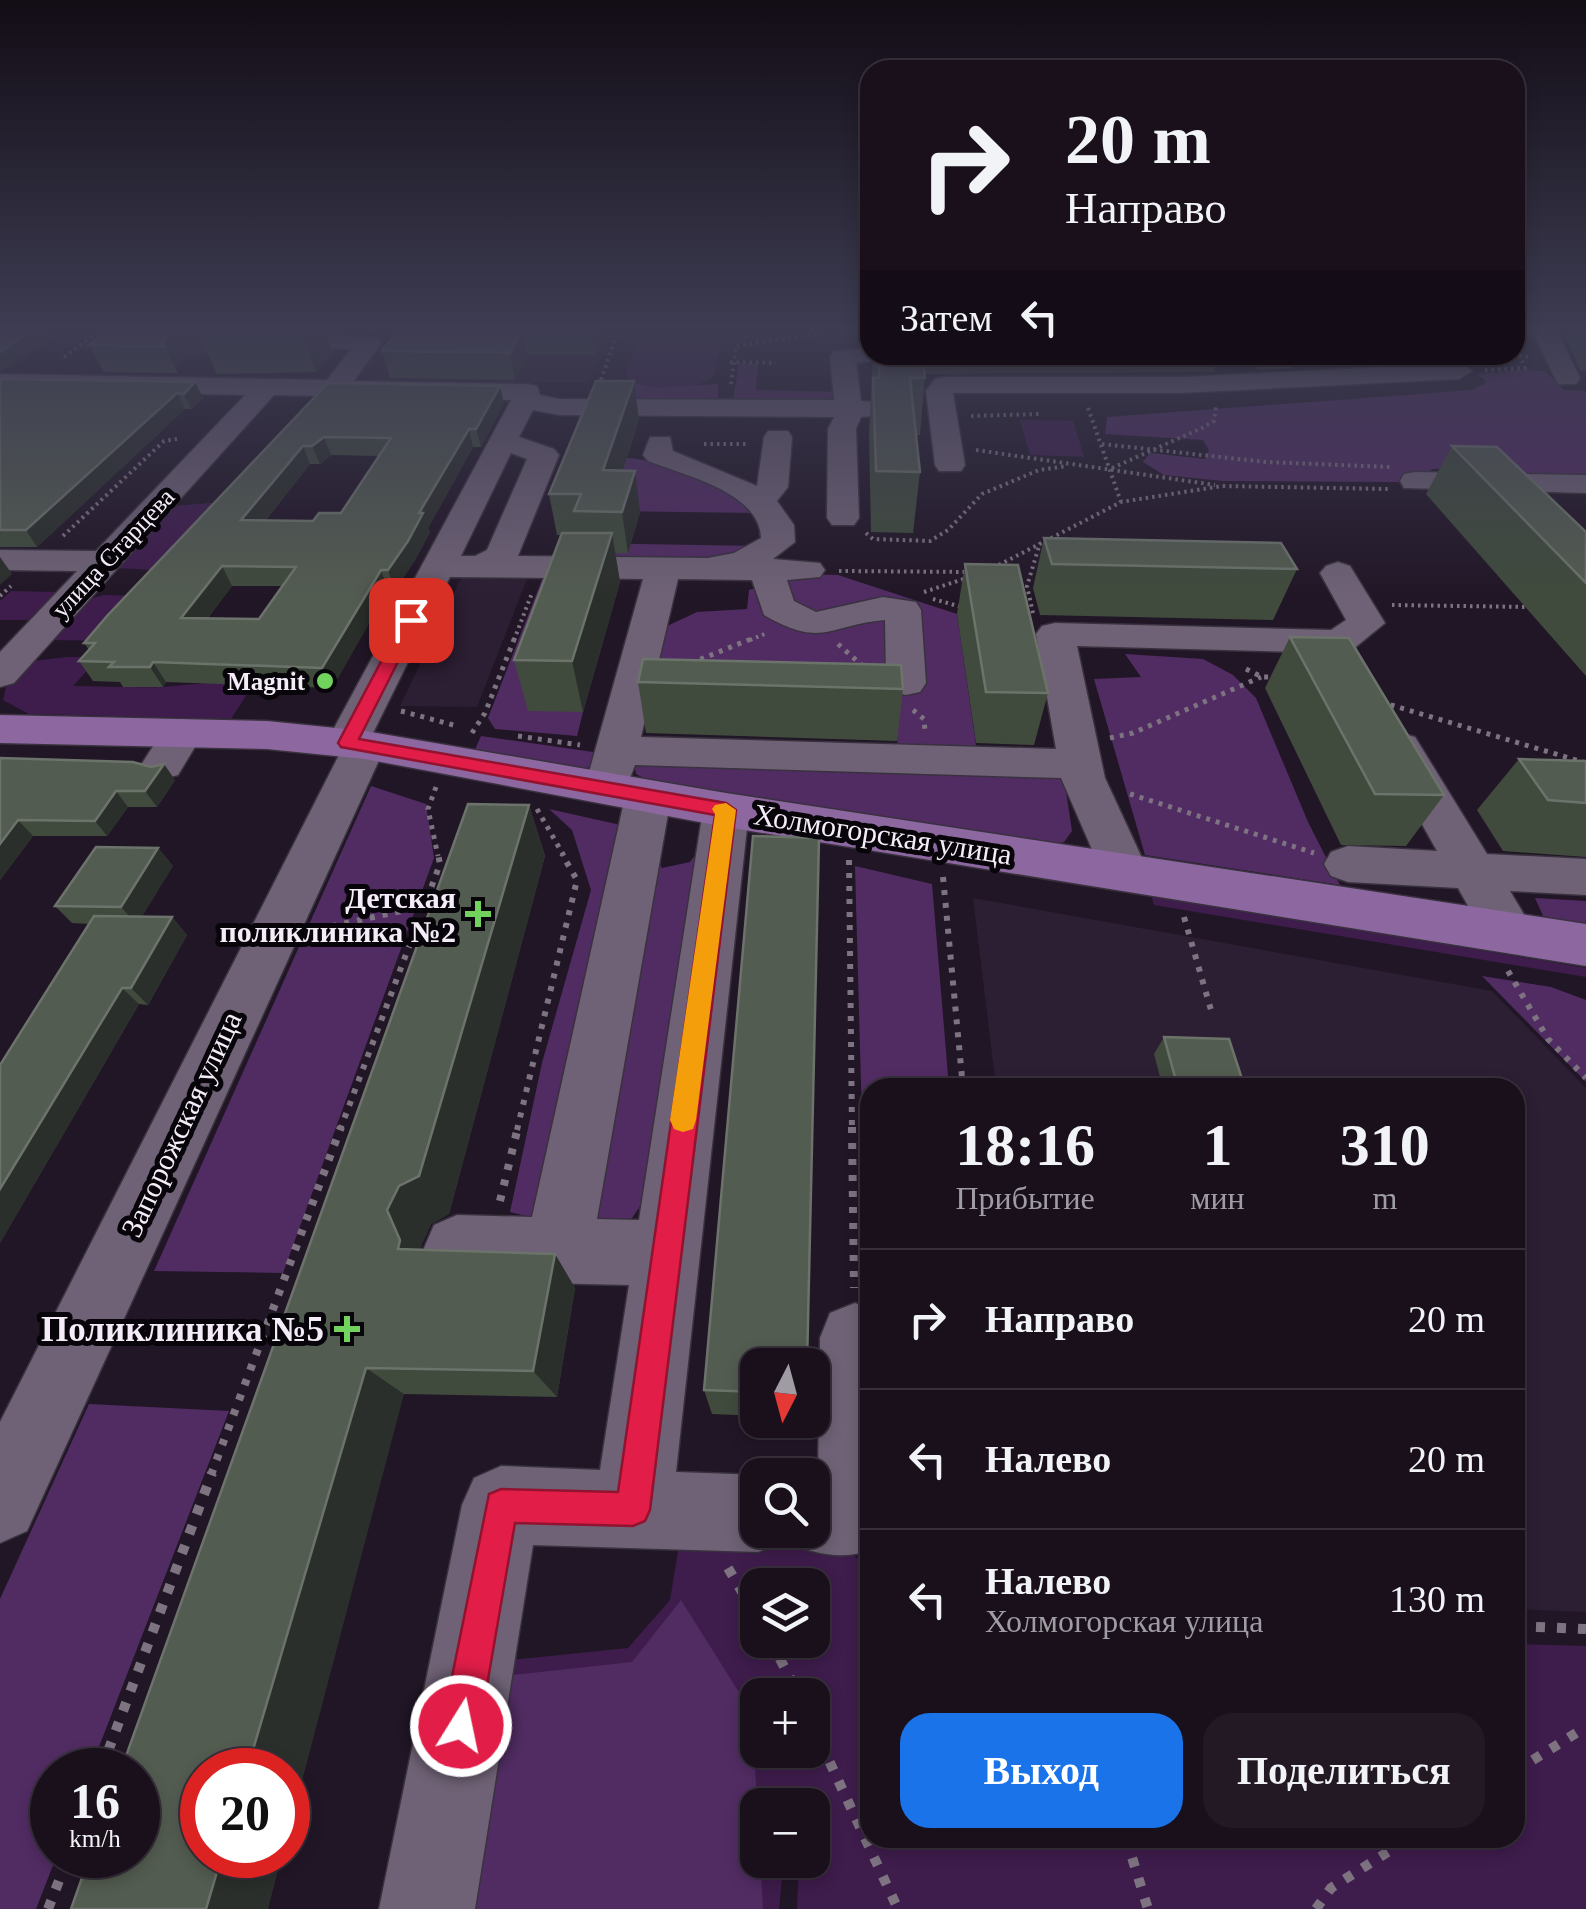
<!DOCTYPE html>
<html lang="ru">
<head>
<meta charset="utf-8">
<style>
  :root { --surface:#19101c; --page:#221925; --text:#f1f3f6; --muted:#9f9da3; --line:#37303b; --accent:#1a73e8 }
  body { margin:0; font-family:"Times New Roman",serif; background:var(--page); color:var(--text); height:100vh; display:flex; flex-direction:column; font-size:38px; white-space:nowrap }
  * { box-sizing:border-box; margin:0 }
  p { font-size:32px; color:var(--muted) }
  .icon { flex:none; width:55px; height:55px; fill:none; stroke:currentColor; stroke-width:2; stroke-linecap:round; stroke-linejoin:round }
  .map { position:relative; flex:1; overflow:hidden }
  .drawer { position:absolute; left:860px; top:1078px; width:665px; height:770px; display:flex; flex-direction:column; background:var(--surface); border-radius:30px; box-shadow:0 5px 15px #0003,0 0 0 2px var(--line) }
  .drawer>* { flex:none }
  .top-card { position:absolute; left:860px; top:60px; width:665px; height:305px; border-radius:30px; box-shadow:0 5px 15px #0003,0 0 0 2px var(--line); background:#19101c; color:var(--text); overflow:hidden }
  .needle { width:65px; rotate:186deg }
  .tools { position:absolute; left:740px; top:1348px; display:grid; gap:20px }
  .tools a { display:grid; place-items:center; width:90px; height:90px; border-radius:20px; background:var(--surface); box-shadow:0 5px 15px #0003,0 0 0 2px var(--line); font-size:50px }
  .speed { position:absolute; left:30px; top:1748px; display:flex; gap:20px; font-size:50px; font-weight:700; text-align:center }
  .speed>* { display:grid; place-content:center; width:130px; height:130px; border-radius:50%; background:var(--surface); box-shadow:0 5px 15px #0003,0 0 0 2px var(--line); line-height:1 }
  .speed small { font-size:25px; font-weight:400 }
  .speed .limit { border:15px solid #d22; background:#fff; color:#111 }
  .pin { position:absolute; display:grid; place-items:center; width:85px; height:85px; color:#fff; margin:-42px; border-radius:20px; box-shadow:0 5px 15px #0006 }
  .me { position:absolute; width:110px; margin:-55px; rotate:10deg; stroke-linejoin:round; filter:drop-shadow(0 0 8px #0008) }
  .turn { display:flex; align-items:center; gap:35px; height:210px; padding:0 40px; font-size:45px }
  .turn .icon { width:130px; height:130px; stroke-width:2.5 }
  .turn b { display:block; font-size:70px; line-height:85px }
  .then { display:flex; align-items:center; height:95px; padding:0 40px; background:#0003; gap:20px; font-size:38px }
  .eta { display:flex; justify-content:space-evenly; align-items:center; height:170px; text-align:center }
  .eta b { font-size:60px; font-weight:700; line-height:70px }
  .button { display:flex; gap:20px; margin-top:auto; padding:20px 40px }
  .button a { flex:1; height:115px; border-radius:30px; background:var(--accent); color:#fff; font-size:40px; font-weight:700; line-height:115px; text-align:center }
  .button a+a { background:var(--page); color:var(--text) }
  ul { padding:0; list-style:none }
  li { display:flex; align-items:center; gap:30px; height:140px; padding:0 40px; border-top:2px solid var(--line) }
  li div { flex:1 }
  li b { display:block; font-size:38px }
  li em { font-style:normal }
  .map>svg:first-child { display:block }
</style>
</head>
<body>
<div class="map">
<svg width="1586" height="1909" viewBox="0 0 1586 1909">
  <rect width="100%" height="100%" fill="#211626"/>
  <!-- built -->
  <g fill="#2c1e33">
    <polygon points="401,330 610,330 590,380 582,383 343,381 361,360 377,360"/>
    <polygon points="461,578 527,579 477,707 400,706"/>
    <polygon points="973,898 1492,991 1586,1088 1586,1612 1515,1609 1515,1088 996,1087"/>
  </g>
  <!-- green -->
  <g fill="#3e1c4c" fill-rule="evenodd">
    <path d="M641,330h81l-7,44c-20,19 -72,23 -90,0z"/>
    <polygon points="1020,420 1073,421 1084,457 1030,455"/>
    <polygon points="232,501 172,571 116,568 174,506"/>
    <polygon points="11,591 56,592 28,620 0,620 0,601"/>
    <polygon points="103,595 151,596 113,641 49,640 87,600"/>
    <path d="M67,657h23l4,6 -21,23c30,0 60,2 90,1 29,-2 59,-9 88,1l-20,31 -202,-5 -26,-14 5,-22 24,-17z"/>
    <polygon points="1151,895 1586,968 1586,977 1154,905"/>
    <path d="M758,1530l66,2 46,36v270h645v-194l71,2v263h-789l2,-49h13v-55h-54v55h26l-5,49h-344l46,-246 147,-15 42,-48 11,-67zM758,1585h54v55h-54zM758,1695h54v55h-54z"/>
  </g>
  <!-- forest -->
  <g fill="#512c63">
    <polygon points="739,363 758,364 756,390 844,392 845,403 733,401"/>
    <polygon points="1523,370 1545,371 1564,390 1586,391 1586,479 1497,478 1472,467 1433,469 1399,482 1223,481 1164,475 1143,462 1150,453 1205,459 1209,450 1203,440 1105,434 1107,417 1472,390 1487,382 1477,374"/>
    <polygon points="620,379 654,388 718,384 718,399 622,399 616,392"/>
    <path d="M627,458c37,2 106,26 129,55l-146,-2z"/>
    <polygon points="574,543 762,546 733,560 566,562"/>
    <polygon points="802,574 838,575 957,614 977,752 898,753 896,717 637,710 663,628 697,612 747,609 749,590"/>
    <polygon points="588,576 583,712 577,736 495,729 488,718 543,577"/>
    <polygon points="1125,654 1203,659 1233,675 1256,698 1308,822 1340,885 1145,855 1094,679 1141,677"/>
    <polygon points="481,736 607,754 593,767 578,769 474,752"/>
    <polygon points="633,757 1064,778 1072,831 1064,842 1055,845 660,787 636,774"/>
    <polygon points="371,786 426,804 434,858 283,1273 154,1271"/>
    <polygon points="549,809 634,828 554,1223 510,1212 542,1063 591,890 572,830"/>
    <polygon points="646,840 662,868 690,862 699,850 643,1202 621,1234 578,1241"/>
    <polygon points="855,866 932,884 949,1087 870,1088 870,1413"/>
    <polygon points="1535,898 1586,901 1586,934 1549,929"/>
    <polygon points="1482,976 1551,987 1586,1000 1586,1082"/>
    <polygon points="89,1404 229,1411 90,1770 52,1770 52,1855 57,1855 36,1909 0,1909 0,1599"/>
    <polygon points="681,1600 752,1713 763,1909 454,1909 494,1677 632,1662"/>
  </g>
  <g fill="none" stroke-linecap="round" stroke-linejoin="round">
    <defs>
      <g id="minor">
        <polygon points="1532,330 1556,330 1580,378 1576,384 1558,384"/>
        <path d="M315,333l63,5 3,5 -27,38 174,3 9,2 3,9 19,4 275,1 -4,-44 4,-5 36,-3v7h16l-4,5 -26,3 5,38 24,2 4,6 -4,6 -24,2 -5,12 3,89 -5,7h-22l-5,-7 1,-89 6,-12 -275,-2 -26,-5 -14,27 35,12 5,6 -41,101 190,2 26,-5 27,-15c-1,-46 -78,-63 -113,-77l-5,-6 7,-18h20l3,14 84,35 7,-49 4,-6h20l4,6 -4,50 -11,14 17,24 1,17 -22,17 47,4 5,7 -5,7 -33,3 7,21 22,11 67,-15 33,5 5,8 5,73 -6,9 -14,3 -14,-3 -6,-9 -1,-63c-57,5 -62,29 -121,-5l-12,-35 -74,-1 -37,158 415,12 -20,-115 6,-8 13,-3 276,7 15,-10 -26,-47 6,-7 12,-4 12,4 35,57 -33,27 -13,3 -262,-7 28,132 43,93 -7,13 -17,5 -17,-5 -46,-106 -426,-13 -11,29 -16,4 -16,-4 -6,-11 57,-204 -193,-2 -77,156 7,2 6,10 -359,786 -27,12v-121l339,-667 -7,-2 -6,-10 185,-343 -237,-5 -260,288 -14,4v-35l77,-81 -77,-1v-20l96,1 149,-156 -245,-5v-16l327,6 24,-31 -36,-2 -56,10 -12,-7 3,-5zM511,453l16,6 -40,91 -12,6h-14z"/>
        <polygon points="1413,355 1446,355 1472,371 1459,379 1181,393 953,393 965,465 961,471 939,471 935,465 926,391 935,379 944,377 1181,377 1426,365"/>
        <polygon points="1415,472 1586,475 1586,493 1404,488 1400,481 1404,474"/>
        <polygon points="183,719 198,723 204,732 178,775 163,779 148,775 141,765 168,723"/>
        <polygon points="1400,733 1415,737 1487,854 1586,859 1586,895 1510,891 1534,931 1526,945 1508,951 1490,945 1458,888 1348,882 1331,876 1324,864 1331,852 1348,846 1437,851 1379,747 1385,737"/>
        <path d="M648,782l16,4 7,11 -74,422 42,1 64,-410 7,-11 16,-5 16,5 7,11 -73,662 85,3h-3v55h54v-55h6l2,-137 10,-25 25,-10 15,6v241c-28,11 -60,3 -86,-9l-26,11 -225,-7 -58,364h-96l83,-404 12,-27 27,-12 99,4 29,-185 -172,-4 -23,-10 -10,-23 10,-23 23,-10 75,2 93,-420 7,-11z"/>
      </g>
      <polygon id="major" points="0,715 267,721 365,731 726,793 1586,924 1586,966 726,827 365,759 267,749 0,743"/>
    </defs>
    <!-- minor casing -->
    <use href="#minor" stroke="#39323e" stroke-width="3"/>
    <!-- major casing -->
    <use href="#major" stroke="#39323e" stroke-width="3"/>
    <!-- path-far4 -->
    <g stroke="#7d7381" stroke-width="4" stroke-dasharray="2.5 4" stroke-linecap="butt">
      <polyline points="64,357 101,330"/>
      <polyline points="730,362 776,363"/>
      <polyline points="1485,370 1525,368 1520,356 1529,357"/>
      <polyline points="731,384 736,346 834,332"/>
      <polyline points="599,386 618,330"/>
      <polyline points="1088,408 1121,502"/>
      <polyline points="971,416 1039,414"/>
      <polyline points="704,444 747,444"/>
      <polyline points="1102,444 1266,462 1390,467"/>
      <polyline points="976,450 1215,485"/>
      <polyline points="1112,468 1202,428 1214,421 1216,407"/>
      <polyline points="866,533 873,539 930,541 948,530 982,494 1039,470 1067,466"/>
      <polyline points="63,536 164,441 177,439"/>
      <polyline points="993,568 1121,502 1222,486 1388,489"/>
      <polyline points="839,571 971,572"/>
      <polyline points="924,592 970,577"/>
      <polyline points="0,596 11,586"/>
      <polyline points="933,599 965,608"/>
      <polyline points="1392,605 1530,607"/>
      <polyline points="1033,613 1027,586 1040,543"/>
      <polyline points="514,640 532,593"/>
      <polyline points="750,640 767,633"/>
    </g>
    <!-- path-far3 -->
    <g stroke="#7d7381" stroke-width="5" stroke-dasharray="4 6" stroke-linecap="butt">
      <polyline points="838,644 866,669"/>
      <polyline points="691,663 756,637"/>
      <polyline points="1246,669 1262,677 1277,677"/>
      <polyline points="1381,702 1586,763"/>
      <polyline points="913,710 924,719 925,732"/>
      <polyline points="401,711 457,726"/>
      <polyline points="472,733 485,713 515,637"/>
      <polyline points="518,736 580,745"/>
      <polyline points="1110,738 1133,733 1261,677"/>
      <polyline points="436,787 428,809 438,856"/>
      <polyline points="1130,794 1314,853"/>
      <polyline points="537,809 564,856"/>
    </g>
    <!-- path-far2 -->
    <g stroke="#7d7381" stroke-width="6" stroke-dasharray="5 8" stroke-linecap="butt">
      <polyline points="849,860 852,1130"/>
      <polyline points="943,877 963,1088"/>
      <polyline points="1184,917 1211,1010"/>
      <polyline points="319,929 424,906"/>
      <polyline points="1508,971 1548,1039 1586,1078"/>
      <polyline points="340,1130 440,864 438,854"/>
      <polyline points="517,1130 577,880 562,854"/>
    </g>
    <!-- path-far1 -->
    <g stroke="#7d7381" stroke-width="8" stroke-dasharray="6 10" stroke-linecap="butt">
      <polyline points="852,1127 854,1288"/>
      <polyline points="500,1201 518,1127"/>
      <polyline points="211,1475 341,1127"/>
    </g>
    <!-- path -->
    <g stroke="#7d7381" stroke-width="10" stroke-dasharray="9 12" stroke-linecap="butt">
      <polyline points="728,1568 758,1619"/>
      <polyline points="1515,1626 1586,1629"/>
      <polyline points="770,1640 799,1695"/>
      <polyline points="812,1724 898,1909"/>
      <polyline points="101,1770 212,1473"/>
      <polyline points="1515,1771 1586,1727"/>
      <polyline points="1126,1838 1148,1909"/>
      <polyline points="48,1909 69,1855"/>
      <polyline points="1316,1909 1331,1888 1410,1838"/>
    </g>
    <!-- minor -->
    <use href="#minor" fill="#6f6276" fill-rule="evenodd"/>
    <!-- major -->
    <use href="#major" fill="#8d67a0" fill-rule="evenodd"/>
  </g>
  <!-- wall -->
  <g fill="#404b3d" fill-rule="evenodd">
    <polygon points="111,330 606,330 595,355 528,355 515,380 390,378 382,351 397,333 324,331 333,354 316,372 217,374 208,354 181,360 175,368 178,373 104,372 89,345"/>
    <polygon points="1563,330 1586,330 1586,371 1580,370"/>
    <polygon points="873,355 1219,355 1214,372 925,374 920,435 916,435 920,472 913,533 871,532 869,434"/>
    <polygon points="1258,355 1297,355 1292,368 1257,370"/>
    <polygon points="0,379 195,382 203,398 191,409 185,409 37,547 0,547"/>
    <path d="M328,383l176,21 -23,43h-8l-45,81 2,4 -15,28 -20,30h-7l-56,98 -166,-6 -3,5h-40l-3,-5 -27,-1 -14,-20 10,-11 -5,-7zM331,455l48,1 -38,57 -28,8h-48l45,-57h10zM232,586h51l-24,33h-52z"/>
    <polygon points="639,419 623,471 640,512 628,553 615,553 620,582 583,712 528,711 514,660 561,535 557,535 549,494"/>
    <polygon points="1452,446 1586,532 1586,676 1426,494"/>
    <polygon points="1044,538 1297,569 1273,620 1040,615 1033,588"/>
    <polygon points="965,564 1048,693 1034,745 976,743 957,614"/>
    <polygon points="1290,637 1444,795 1406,846 1341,845 1265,688"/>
    <polygon points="638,682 903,689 897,741 646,733"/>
    <polygon points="0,758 175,780 157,807 128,807 107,836 33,836 0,880"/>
    <polygon points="1519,759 1586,761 1586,857 1503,851 1477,810"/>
    <polygon points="529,805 545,856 449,1214 431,1224 421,1246 422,1250 555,1254 575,1288 557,1397 404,1394 71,1909"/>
    <polygon points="158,848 173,866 141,917 172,917 187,935 148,1005 139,1004 0,1243 89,924 72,923 55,906"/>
    <polygon points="1164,1037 1245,1088 1163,1088 1154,1054"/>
    <polygon points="758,1365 758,1416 712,1414 704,1390"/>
  </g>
  <!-- shaded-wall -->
  <g fill="#2b2f2b">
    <polygon points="34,330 64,330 0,373 0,352"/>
    <polygon points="185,330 197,330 208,354 181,360 175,368 165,347 162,343 168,334"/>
    <polygon points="301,330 324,330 333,354 316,372"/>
    <polygon points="522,330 528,355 515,380 510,353"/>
    <polygon points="591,330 606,330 595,355"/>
    <polygon points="634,381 639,419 610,511 603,470"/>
    <polygon points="195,382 203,398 191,409 184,394"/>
    <polygon points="500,386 504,404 481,447 476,429"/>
    <polygon points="177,393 185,409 37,547 26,530"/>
    <polygon points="469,429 473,447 428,528 430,532 415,560 395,590 388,570"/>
    <polygon points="324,437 331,455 320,464 312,446"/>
    <polygon points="303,446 310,464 250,539 241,520"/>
    <polygon points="635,471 640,512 628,553 622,512"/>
    <polygon points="612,533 620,582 583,712 572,661"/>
    <polygon points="0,557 12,574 0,585"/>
    <polygon points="222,566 232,586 192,638 181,618"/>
    <polygon points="381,570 388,590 332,688 322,668"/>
    <polygon points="153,662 166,682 163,687 150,667"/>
    <polygon points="164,764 175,780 157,807 145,791"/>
    <polygon points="116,791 128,807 107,836 95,821"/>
    <polygon points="529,805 545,856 449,1214 431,1224 421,1246 433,1275 398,1249 387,1210"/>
    <polygon points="18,820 33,836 0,880 0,844"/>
    <polygon points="158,848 173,866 137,925 121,907"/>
    <polygon points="172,917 187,935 148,1005 131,988"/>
    <polygon points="122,988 139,1004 0,1243 0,1189"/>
    <polygon points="555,1254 575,1288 557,1397 533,1371"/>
    <polygon points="366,1368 404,1394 288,1834 288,1770 247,1770"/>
    <polygon points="222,1855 282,1855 268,1909 206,1909"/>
  </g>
  <!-- building -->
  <g fill="#535c51" stroke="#6c736b" stroke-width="2.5" fill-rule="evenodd">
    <polygon points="0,330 34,330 0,352"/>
    <polygon points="111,330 185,330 168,334 162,343 165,347 89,345"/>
    <polygon points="399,330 522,330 510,353 382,351"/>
    <polygon points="895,355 922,355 925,378 910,378 920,472 876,471 873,378 879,378 879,364 892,361"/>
    <polygon points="0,379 195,382 184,394 177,393 26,530 0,530"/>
    <polygon points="596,381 634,381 603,470 635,471 622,512 574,511 581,494 549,494"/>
    <path d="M328,383l172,3 -24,43h-7l-50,84h4l-15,28 -20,29h-7l-59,98 -169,-6 -3,5h-41l5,-5 -35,-1 16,-18h-11l23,-27zM324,437l67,1 -50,75h-22l-6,8 -72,-1 62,-74h9zM222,566l74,1 -37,52 -78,-1z"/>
    <polygon points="1452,446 1497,447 1586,532 1586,583"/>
    <polygon points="562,533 612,533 572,661 514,660"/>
    <polygon points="1044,538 1281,543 1297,569 1052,564"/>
    <polygon points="965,564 1018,565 1048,693 986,692"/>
    <polygon points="1290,637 1349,638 1444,795 1375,794"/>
    <polygon points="643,659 901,665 903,689 638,682"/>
    <polygon points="0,758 133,762 151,767 164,764 145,791 116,791 95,821 18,820 0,844"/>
    <polygon points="1519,759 1586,761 1586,803 1548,800"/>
    <polygon points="468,804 529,805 419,1176 399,1186 387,1210 400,1240 398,1249 555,1254 533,1371 366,1368 247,1770 202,1770 202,1855 222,1855 206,1909 71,1909 90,1855 138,1855 138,1770 121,1770"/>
    <polygon points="753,836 819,838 807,1365 758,1365 758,1392 704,1390"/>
    <polygon points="96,847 158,848 121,907 55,906"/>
    <polygon points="94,916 172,917 131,988 122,988 0,1189 0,1065"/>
    <polygon points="1164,1037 1229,1039 1245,1088 1178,1088"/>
  </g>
  <!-- sky -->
  <linearGradient id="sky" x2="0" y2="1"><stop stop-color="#120c15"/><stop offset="0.55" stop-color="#3d3c52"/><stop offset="1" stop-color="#3d3c52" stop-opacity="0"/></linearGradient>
  <rect width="1586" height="598" fill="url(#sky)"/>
  <!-- route -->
  <polygon fill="#e11d48" stroke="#92132f" stroke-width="2.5" points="411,615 419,620 359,739 726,803 736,810 650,1510 645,1521 633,1526 515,1523 480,1726 474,1739 461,1745 447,1739 442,1726 489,1494 501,1489 618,1492 715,815 341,747 338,743 403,620"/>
  <!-- slow -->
  <polygon fill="#f59e0b" points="726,803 736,810 696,1120 693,1129 683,1132 674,1129 670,1120 715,814 712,809 715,805"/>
  <!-- markers -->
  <g fill="#71d35e" stroke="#08050a" stroke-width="4">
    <circle cx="325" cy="681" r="10"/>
    <path d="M473 899h10v10h10v10h-10v10h-10v-10h-10v-10h10z"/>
    <path d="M342 1314h10v10h10v10h-10v10h-10v-10h-10v-10h10z"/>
  </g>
  <g text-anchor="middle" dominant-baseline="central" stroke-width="10" stroke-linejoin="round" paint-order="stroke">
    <!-- far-street labels -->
    <g font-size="25" fill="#f4ecf8" stroke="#08050a">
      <text transform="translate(113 553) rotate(-47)">улица Старцева</text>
    </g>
    <!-- far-poi labels -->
    <g font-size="25" font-weight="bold" fill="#f4ecf8" stroke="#08050a" text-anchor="end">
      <text x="305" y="681">Magnit</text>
    </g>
    <!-- street labels -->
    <g font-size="30" fill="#f4ecf8" stroke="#08050a">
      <text transform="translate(883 834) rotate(9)">Холмогорская улица</text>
      <text transform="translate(181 1124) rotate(-65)">Запорожская улица</text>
    </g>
    <!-- poi labels -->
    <g font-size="30" font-weight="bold" fill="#f4ecf8" stroke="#08050a" text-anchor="end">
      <text x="456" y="897">Детская<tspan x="456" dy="34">поликлиника №2</tspan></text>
    </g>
    <!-- near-poi labels -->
    <g font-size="35" font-weight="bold" fill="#f4ecf8" stroke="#08050a" text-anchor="end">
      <text x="324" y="1329">Поликлиника №5</text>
    </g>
  </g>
</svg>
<div class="tools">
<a><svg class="needle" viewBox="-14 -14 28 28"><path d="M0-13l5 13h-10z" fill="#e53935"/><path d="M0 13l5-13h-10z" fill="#9f9da3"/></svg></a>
<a><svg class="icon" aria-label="search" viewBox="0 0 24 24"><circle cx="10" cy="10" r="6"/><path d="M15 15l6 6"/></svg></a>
<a><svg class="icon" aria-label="layers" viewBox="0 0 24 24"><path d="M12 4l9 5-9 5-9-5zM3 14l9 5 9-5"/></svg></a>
<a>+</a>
<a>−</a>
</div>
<div class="speed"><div>16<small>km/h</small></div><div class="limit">20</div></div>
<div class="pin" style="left:411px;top:620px;background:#d93025"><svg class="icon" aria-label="arrive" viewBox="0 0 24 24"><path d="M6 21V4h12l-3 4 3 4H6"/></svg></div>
<svg class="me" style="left:461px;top:1726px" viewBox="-20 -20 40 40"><circle r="17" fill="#e11d48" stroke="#fff" stroke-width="3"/><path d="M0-11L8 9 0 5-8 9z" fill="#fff"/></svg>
<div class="top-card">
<div class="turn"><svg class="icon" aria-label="right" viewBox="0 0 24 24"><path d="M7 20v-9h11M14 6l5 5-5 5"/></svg><div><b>20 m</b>Направо</div></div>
<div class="then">Затем<svg class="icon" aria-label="left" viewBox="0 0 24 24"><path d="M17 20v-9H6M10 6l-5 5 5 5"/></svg></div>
</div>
<section class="drawer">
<div class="eta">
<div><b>18:16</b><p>Прибытие</p></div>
<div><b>1</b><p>мин</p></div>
<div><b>310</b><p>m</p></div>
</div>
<ul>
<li><svg class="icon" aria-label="right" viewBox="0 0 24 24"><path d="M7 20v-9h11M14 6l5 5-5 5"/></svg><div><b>Направо</b></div><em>20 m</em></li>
<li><svg class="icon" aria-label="left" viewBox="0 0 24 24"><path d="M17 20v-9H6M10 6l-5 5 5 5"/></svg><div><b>Налево</b></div><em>20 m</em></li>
<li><svg class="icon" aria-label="left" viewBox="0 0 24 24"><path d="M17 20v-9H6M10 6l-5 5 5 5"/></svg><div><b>Налево</b><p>Холмогорская улица</p></div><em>130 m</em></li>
</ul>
<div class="button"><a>Выход</a><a>Поделиться</a></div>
</section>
</div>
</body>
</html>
